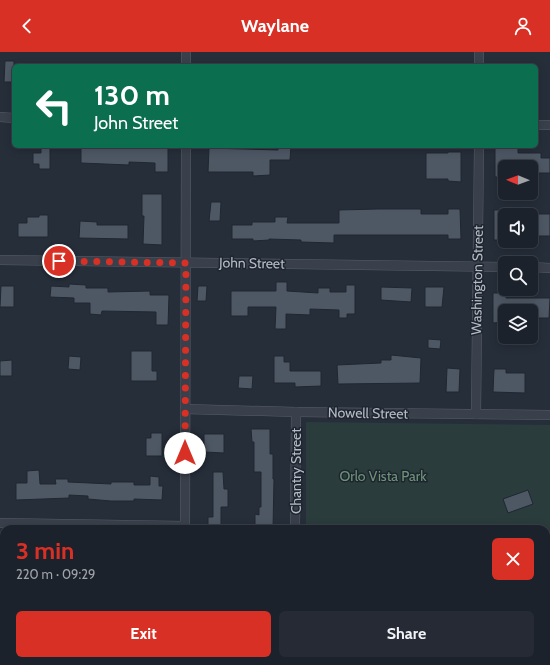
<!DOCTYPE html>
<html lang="en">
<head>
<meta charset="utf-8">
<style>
  :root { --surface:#1c222c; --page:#252a34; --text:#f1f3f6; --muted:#a0a4a9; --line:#3a3f48; --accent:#d93025 }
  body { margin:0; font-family:Cabin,sans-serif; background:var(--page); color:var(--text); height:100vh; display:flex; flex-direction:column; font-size:15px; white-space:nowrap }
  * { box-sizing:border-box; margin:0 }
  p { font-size:13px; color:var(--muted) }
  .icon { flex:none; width:22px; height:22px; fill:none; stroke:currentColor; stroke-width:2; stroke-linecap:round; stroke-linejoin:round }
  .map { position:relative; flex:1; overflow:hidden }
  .details { position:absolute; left:0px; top:473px; width:550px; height:140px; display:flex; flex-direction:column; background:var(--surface); border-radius:12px 12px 0 0; box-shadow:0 2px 10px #0003,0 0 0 1px var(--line) }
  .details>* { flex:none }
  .top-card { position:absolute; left:12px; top:12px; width:526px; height:84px; border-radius:6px; box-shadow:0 2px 10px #0003,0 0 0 1px var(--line); background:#0b6e4f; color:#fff; overflow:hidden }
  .needle { width:26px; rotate:271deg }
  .tools { position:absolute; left:498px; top:108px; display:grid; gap:8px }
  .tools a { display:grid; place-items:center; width:40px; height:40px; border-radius:6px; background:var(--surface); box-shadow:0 2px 10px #0003,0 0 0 1px var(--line); font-size:20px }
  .pin { position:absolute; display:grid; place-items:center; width:34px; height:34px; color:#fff; margin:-17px; border:2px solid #fff; border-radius:50%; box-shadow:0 1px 4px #0007 }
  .me { position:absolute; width:44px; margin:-22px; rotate:0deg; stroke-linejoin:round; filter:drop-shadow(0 0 3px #0008) }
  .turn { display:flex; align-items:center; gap:14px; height:84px; padding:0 16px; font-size:18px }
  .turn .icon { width:52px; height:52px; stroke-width:2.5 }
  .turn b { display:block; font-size:28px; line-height:34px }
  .round { display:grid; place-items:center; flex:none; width:42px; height:42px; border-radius:6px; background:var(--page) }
  .head { display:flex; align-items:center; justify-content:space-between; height:68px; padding:0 16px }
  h1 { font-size:24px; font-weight:800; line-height:30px; color:var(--accent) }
  .cta { display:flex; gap:8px; margin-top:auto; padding:8px 16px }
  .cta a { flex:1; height:46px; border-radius:6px; background:var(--accent); color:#fff; font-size:16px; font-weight:800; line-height:46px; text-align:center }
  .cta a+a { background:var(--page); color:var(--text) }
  header { display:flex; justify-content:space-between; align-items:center; height:52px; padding:0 16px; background:var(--accent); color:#fff; font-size:18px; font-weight:800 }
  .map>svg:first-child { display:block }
</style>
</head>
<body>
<header><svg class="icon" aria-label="back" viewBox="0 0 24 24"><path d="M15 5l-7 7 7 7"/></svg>Waylane<svg class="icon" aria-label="person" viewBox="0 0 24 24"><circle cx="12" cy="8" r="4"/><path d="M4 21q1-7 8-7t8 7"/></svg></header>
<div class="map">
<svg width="550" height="613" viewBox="0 0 550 613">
  <rect width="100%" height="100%" fill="#262e3a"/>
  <!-- green -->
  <polygon fill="#2b3c3d" points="306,370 550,373 550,613 306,613 306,609 546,609 546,477 306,477"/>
  <!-- building -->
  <g fill="#4e5865" stroke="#202731">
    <polygon points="5,9 14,9 14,30 4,30"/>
    <polygon points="81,94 168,94 168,120 155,120 155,111 129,110 129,113 81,111"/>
    <polygon points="278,94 291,94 290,108 270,108 270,123 253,124 253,120 208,120 209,96 278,98"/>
    <polygon points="41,95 50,95 50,117 39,117 39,112 33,112 33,101 41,101"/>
    <polygon points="495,95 518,95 518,101 541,101 541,106 550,106 550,121 534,121 534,115 505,115 505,125 495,125"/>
    <polygon points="448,100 461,100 461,130 448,129 448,127 426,127 426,101 448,101"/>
    <polygon points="142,142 162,142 162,193 143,192 144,164 142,164"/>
    <polygon points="211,150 221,150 220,169 209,169"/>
    <polygon points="378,157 421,157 421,162 448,162 448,157 460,157 461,187 448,187 448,183 334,183 334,191 301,190 301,188 269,187 269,188 253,189 253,187 232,187 232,173 252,173 252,170 275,170 275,165 288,165 287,171 339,171 339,158"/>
    <rect x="494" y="158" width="11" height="30"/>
    <rect x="534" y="162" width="16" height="22"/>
    <polygon points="39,163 48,163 48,185 18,185 18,171 27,171 27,165 39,165"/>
    <polygon points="80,169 97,170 97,173 128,173 128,187 79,186"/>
    <polygon points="276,230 287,230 287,239 318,241 318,236 330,236 330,240 346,240 346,233 355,233 355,262 347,262 347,266 339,266 339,258 310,257 310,263 286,262 286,277 275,277 276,255 248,255 248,264 231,264 231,239 276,239"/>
    <polygon points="69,232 86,233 86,236 108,236 108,240 150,239 150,243 169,243 168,273 156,273 156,260 102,259 101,263 90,262 90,251 74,251 74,246 50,245 51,234 69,235"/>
    <polygon points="1,234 14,234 14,255 0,255"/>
    <polygon points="198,234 207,234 206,249 197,249"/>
    <polygon points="381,235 412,236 411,250 381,248"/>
    <polygon points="425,235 444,235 442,255 425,255"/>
    <polygon points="493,241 506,241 506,246 550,246 549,266 533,266 533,259 505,259 505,270 493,271"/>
    <polygon points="428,287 441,288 440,297 428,296"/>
    <polygon points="131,299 152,299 152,319 157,319 157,329 131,329"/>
    <polygon points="391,303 421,306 420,331 338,332 337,313 381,311 381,308 391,308"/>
    <polygon points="69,304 81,305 80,318 68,317"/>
    <polygon points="274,304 284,304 284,310 290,310 290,319 321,319 321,334 295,335 295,331 274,331"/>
    <polygon points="12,308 12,324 0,324 0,309"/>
    <polygon points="447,316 460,317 459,340 446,340"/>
    <polygon points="494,317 506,317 506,321 525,321 525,341 493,340"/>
    <polygon points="239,324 253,324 252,337 238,336"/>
    <polygon points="251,377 270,377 270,402 273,402 273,427 274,427 273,477 255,477 255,462 259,463 259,455 261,455 261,420 254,420 254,390 252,390"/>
    <polygon points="151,381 162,381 162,404 146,404 146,386 151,386"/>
    <polygon points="204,382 224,382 224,401 204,400"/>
    <polygon points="39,418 40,432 56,432 55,427 68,427 68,430 111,432 111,430 134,430 134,433 150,433 150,424 159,425 159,434 163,434 162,448 134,447 134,449 111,449 88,447 88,444 69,443 69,446 16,448 16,431 27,431 27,419"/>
    <polygon points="213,420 223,420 224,437 228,437 228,455 221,455 221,477 208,477 208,465 213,465"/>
    <polygon points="528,438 533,452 508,461 503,447"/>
  </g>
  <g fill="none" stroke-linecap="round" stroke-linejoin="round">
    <defs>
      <g id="street">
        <polyline points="186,14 186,0"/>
        <polyline points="479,14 479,0"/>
        <polyline points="0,65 14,66"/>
        <polyline points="536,73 550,73"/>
        <polyline points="0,208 505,215"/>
        <polyline points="531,215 550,216"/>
        <polyline points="185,357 296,360 550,363"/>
        <polyline points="476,362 479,94"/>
        <polyline points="0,471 185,474"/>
        <polyline points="185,477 186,94"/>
        <polyline points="295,477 296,360"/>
        <polyline points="68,609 68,613"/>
        <polyline points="184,613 184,609"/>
        <polyline points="295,613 295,609"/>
      </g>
    </defs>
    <!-- street casing -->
    <use href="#street" stroke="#575e68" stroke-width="10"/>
    <!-- street -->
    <use href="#street" stroke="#39404b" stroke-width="9"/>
  </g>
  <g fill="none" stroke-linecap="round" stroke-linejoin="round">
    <!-- route -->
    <polyline stroke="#d93025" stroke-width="7" stroke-dasharray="0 12.6" points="59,209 186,211 185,401"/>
  </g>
  <g text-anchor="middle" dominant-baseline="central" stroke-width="3" stroke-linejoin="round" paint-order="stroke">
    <!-- street labels -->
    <g font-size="14" fill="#b5bbc6" stroke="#1e252f">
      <text transform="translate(252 211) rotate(1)">John Street</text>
      <text transform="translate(477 228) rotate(-89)">Washington Street</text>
      <text transform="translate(368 361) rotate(1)">Nowell Street</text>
      <text transform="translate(296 419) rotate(-90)">Chantry Street</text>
    </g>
    <!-- park labels -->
    <g font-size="14" fill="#6e9478" stroke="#1e252f">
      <text x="383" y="424">Orlo Vista Park</text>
    </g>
  </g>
</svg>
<div class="tools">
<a><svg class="needle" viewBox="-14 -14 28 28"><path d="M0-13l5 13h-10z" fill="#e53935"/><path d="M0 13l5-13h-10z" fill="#a0a4a9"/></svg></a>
<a><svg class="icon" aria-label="sound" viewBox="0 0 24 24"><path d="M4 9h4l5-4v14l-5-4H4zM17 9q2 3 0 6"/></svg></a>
<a><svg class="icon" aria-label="search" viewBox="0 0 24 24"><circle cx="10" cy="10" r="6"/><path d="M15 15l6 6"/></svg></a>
<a><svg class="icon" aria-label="layers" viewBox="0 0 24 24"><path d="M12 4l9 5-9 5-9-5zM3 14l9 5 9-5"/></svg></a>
</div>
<div class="pin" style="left:59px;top:209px;background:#d93025"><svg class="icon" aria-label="arrive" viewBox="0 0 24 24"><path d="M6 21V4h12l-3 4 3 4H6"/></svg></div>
<svg class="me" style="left:185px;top:401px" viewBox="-20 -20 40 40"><circle r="19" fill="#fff"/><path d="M0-13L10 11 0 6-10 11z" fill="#d93025"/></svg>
<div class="top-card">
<div class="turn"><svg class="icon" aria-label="left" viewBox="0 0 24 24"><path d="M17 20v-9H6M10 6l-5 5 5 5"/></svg><div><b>130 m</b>John Street</div></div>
</div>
<section class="details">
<div class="head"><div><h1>3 min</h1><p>220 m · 09:29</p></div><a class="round" style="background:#d93025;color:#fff"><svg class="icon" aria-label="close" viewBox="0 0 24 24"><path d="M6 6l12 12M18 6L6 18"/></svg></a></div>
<div class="cta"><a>Exit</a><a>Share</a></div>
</section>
</div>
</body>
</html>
